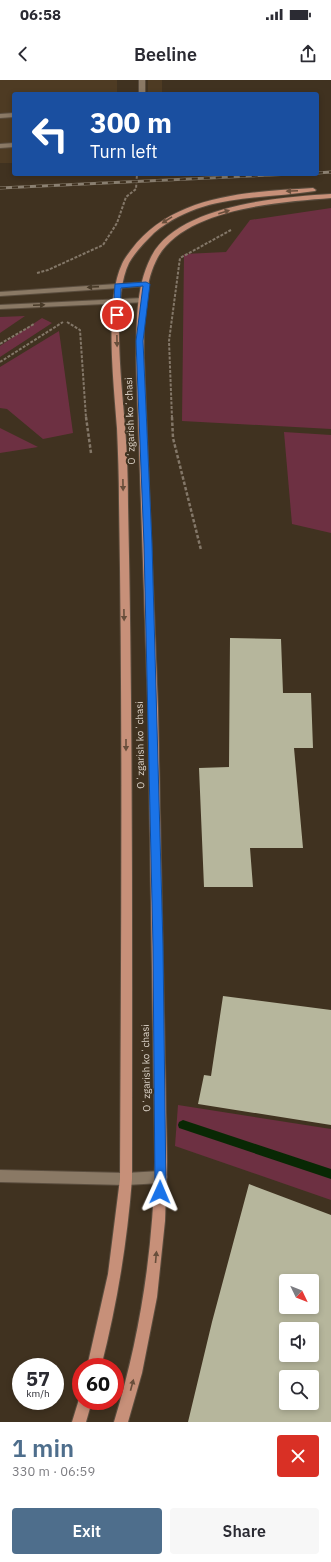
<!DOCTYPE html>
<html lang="en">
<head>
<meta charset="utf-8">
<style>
  :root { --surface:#fff; --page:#f7f7f7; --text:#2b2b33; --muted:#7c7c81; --accent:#4e6e8c }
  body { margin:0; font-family:"IBM Plex Sans",sans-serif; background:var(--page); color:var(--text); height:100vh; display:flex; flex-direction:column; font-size:15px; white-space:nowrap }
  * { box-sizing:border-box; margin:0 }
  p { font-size:13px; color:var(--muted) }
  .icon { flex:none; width:22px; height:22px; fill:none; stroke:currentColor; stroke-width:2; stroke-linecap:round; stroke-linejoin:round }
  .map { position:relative; height:1342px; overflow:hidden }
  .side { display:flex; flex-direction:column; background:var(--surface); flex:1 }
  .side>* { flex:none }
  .banner { position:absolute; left:12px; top:12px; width:307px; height:84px; border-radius:4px; box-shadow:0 2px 6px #0003; background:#1a4fa0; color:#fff; overflow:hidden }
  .needle { width:26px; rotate:133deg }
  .tools { position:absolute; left:279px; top:1194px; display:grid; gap:8px }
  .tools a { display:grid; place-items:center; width:40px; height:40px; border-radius:4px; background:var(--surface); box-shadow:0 2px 6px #0003; font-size:20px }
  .speed { position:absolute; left:12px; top:1278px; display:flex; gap:8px; font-size:20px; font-weight:700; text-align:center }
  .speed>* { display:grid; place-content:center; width:52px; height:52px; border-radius:50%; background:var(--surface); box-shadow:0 2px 6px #0003; line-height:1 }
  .speed small { font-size:10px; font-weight:400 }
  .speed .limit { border:6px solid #d22; background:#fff; color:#111 }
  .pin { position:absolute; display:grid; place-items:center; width:34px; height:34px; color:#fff; margin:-17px; border:2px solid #fff; border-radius:50%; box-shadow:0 1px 4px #0007 }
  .me { position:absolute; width:44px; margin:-22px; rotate:1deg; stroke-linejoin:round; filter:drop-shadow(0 0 3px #0008) }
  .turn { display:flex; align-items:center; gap:14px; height:84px; padding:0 12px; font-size:18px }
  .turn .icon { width:52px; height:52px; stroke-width:2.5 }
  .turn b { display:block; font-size:28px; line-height:34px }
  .round { display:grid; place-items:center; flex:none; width:42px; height:42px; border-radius:4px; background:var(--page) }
  .overview { display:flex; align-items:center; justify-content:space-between; height:68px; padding:0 12px }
  h1 { font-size:24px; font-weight:600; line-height:30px; color:var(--accent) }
  .primary-button { display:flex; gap:8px; margin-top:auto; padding:8px 12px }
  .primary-button a { flex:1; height:46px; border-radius:4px; background:var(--accent); color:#fff; font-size:16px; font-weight:600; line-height:46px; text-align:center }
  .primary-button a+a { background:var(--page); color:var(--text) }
  .status { display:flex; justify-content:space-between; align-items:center; height:28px; padding:0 20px; background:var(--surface); direction:ltr }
  .status svg { height:11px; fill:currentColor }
  header { display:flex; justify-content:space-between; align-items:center; height:52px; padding:0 12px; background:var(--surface); font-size:18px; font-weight:600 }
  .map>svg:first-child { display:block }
</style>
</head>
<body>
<div class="status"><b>06:58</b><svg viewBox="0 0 49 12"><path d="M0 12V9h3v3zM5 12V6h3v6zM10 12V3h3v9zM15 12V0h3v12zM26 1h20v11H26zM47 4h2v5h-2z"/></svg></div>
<header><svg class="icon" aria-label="back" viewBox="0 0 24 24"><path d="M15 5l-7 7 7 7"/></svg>Beeline<svg class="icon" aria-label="share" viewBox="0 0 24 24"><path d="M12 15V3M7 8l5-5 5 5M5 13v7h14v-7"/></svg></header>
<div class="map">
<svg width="331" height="1342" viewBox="0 0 331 1342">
  <rect width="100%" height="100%" fill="#403220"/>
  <!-- built -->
  <g fill="#4e3b23">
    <polygon points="0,0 117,0 117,14 14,14 14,83 0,83"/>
    <rect x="148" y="0" width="14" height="14"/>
  </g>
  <!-- green -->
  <g fill="#6d3042">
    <polygon points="331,128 331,349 182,341 184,174 226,172 250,140"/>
    <polygon points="25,236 0,253 0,237"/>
    <polygon points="42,238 52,243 0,277 0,266"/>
    <polygon points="59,251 73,353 43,359 7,329 0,328 0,287"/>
    <polygon points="0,348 38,367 0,373"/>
    <polygon points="284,352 331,355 331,453 292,444"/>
    <polygon points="178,1025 331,1049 331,1120 175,1066"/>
  </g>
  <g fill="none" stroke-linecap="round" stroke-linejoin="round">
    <!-- stream -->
    <polygon fill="#092804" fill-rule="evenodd" points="183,1040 331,1089 331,1099 179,1048 178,1045 179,1042"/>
  </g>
  <!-- building -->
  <g fill="#b6b69c" fill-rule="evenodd">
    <polygon points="230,558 281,559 283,613 311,613 313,668 294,668 303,768 250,768 253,807 204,807 199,688 229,687"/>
    <polygon points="223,916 331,930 331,1045 198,1024 204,995 211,996"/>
    <path d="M249,1104l82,31v207h-143l24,-100zM286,1201h26v26h-26zM286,1249h26v26h-26zM286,1297h26v26h-26z"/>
  </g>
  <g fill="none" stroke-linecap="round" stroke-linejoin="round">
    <defs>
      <g id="service">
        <polygon points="14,33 14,37 0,38 0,34"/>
        <polygon points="14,63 14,67 0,68 0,64"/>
      </g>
      <g id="minor">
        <rect x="139" y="0" width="6" height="14"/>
        <polygon points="0,1090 126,1093 161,1091 165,1093 167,1097 165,1101 161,1103 126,1105 0,1102"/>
      </g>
      <g id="secondary">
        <polygon points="146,202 149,202 149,206 0,216 0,212"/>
        <polygon points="143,218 147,220 146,222 0,229 0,225"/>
      </g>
      <g id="primary">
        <path d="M313,108l3,2 -1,1c-57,9 -113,2 -161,42 -9,9 -19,19 -25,30 -18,37 -7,122 -4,163 2,27 3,53 3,79 5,225 4,450 4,674 -5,64 -15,126 -31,188h-14l21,-93 12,-95c1,-226 3,-452 -1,-677 0,-25 -1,-50 -2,-74 -3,-43 -13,-126 5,-164 2,-5 6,-10 9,-14 42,-56 118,-58 182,-62z"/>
        <path d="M331,114v4c-50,4 -145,10 -173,59 -16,29 -14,69 -14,101l14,351 9,453 -2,59 -8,76 -15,76 -14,49h-14c26,-85 39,-171 41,-260l-7,-453 -12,-351c1,-33 -1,-70 15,-101 26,-52 129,-60 180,-63z"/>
        <polygon points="80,1316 81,1321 92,1321 86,1342 72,1342"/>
      </g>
    </defs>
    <!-- service casing -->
    <use href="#service" stroke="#5a4d3e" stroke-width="2"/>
    <!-- minor casing -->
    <use href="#minor" stroke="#5a4d3e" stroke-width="2"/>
    <!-- secondary casing -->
    <use href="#secondary" stroke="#5a4d3e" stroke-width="2"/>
    <!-- primary casing -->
    <use href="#primary" stroke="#5a4d3e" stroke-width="2"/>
    <!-- path-far1 -->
    <g stroke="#837768" stroke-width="2" stroke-dasharray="3 1.5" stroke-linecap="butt">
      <polyline points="37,193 48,190 103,165 117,143 126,117 136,109 137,94"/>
      <polyline points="67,242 80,250 86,338"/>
      <polyline points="0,264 34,244"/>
      <polyline points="0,282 63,242"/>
      <polyline points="172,338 169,261 180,178 231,150"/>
    </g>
    <!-- path -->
    <g stroke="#837768" stroke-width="2.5" stroke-dasharray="3.5 2" stroke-linecap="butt">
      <polyline points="86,337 91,373"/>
      <polyline points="172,337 173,358 201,470"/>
    </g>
    <!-- service -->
    <use href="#service" fill="#8a7965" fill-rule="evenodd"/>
    <!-- minor -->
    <use href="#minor" fill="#8a7965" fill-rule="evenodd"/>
    <!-- secondary -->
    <use href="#secondary" fill="#8a7965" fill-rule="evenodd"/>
    <!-- primary -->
    <use href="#primary" fill="#c79079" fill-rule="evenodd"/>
    <defs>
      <g id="rail">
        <polyline points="317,93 331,92"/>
        <polyline points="0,108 292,94"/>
      </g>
    </defs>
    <!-- rail casing -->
    <use href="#rail" stroke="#8b8071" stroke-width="3"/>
    <!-- rail -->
    <use href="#rail" stroke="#403220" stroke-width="2" stroke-dasharray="6" stroke-linecap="butt"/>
  </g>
  <!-- one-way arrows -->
  <defs><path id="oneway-solid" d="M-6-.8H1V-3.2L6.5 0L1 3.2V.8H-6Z"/></defs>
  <g fill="#684e3b">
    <use href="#oneway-solid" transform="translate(292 111) rotate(177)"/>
    <use href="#oneway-solid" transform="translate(224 132) rotate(-18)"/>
    <use href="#oneway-solid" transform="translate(167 140) rotate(148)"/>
    <use href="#oneway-solid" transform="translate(117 261) rotate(89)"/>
    <use href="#oneway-solid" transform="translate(123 405) rotate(89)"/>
    <use href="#oneway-solid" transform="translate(124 535) rotate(89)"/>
    <use href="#oneway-solid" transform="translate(126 665) rotate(90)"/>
    <use href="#oneway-solid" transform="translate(156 1177) rotate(-85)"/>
    <use href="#oneway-solid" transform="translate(132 1305) rotate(-75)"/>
  </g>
  <g fill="#473927">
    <use href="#oneway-solid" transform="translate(93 207) rotate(176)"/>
    <use href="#oneway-solid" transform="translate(39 225) rotate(-3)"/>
  </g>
  <!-- route -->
  <polygon fill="#1a73e8" stroke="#114b97" points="146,202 150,204 143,261 152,464 163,866 166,1112 164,1115 160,1117 156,1115 155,1112 153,866 144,464 136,261 143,206 121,208 120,235 117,237 113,235 115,204"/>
  <g text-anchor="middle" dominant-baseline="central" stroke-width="4" stroke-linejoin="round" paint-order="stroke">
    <!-- street labels -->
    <g font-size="10" fill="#ddd4c9" stroke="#403220">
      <text transform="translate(130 341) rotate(-92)">Oʻzgarish koʻchasi</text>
      <text transform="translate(140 665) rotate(-91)">Oʻzgarish koʻchasi</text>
      <text transform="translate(146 988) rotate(-91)">Oʻzgarish koʻchasi</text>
    </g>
  </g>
</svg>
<div class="tools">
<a><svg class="needle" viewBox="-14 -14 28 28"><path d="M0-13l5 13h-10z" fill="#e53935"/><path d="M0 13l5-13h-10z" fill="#7c7c81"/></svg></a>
<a><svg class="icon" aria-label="sound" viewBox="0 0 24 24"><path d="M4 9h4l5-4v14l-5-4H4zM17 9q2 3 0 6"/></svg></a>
<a><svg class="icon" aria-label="search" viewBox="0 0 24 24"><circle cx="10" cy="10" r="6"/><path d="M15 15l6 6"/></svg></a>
</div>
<div class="speed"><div>57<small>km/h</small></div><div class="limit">60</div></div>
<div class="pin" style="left:117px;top:235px;background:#d93025"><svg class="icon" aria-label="arrive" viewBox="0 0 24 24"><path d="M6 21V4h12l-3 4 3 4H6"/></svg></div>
<svg class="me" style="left:160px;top:1112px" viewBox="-20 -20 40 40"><path d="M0-17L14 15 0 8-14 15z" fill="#1a73e8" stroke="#fff" stroke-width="4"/></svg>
<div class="banner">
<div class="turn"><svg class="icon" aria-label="left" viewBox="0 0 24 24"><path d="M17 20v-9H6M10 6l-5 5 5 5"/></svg><div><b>300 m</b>Turn left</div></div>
</div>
</div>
<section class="side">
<div class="overview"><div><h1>1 min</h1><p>330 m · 06:59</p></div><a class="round" style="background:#d93025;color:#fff"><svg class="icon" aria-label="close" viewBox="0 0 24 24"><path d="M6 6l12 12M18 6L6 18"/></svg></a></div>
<div class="primary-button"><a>Exit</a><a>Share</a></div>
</section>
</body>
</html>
